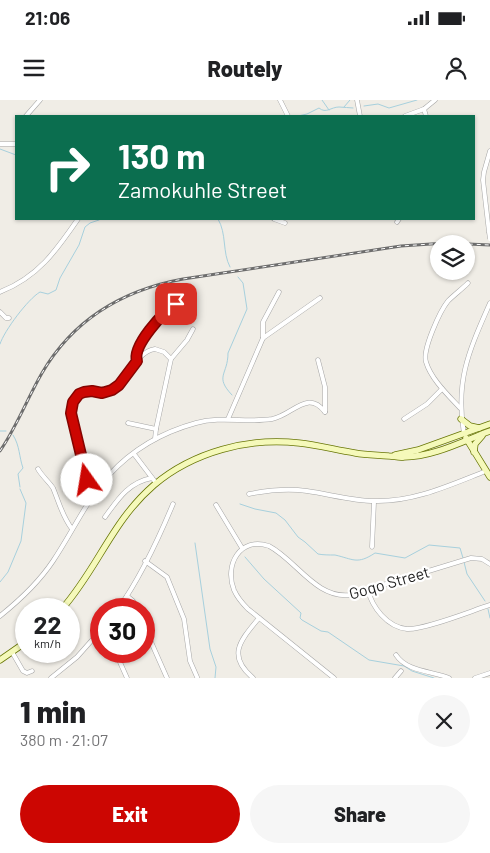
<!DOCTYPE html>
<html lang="en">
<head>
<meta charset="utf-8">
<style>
  :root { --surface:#fff; --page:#f6f6f6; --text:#202124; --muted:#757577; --accent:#cc0602 }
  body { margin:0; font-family:Barlow,sans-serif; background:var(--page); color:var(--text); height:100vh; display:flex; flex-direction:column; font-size:19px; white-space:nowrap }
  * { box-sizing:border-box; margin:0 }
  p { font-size:16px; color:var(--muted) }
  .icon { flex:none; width:28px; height:28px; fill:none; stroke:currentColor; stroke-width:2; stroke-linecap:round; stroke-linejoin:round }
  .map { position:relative; height:578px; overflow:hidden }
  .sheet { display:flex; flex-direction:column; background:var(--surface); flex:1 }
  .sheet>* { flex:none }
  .top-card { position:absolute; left:15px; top:15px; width:460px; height:105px; border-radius:0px; box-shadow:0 1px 4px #0004; background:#0b6e4f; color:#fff; overflow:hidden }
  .fabs { position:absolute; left:430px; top:135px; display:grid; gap:10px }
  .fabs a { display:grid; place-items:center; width:45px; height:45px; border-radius:50%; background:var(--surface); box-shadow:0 1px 4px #0004; font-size:25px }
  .speed { position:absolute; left:15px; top:498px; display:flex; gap:10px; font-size:25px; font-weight:700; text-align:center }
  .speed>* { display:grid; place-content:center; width:65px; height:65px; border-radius:50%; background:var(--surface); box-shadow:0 1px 4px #0004; line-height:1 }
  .speed small { font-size:12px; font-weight:400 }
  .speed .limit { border:8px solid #d22; background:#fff; color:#111 }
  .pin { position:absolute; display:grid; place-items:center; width:42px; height:42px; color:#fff; margin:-21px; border-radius:10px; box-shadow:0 2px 8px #0006 }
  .me { position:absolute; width:55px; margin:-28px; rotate:347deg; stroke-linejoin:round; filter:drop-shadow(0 0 4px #0008) }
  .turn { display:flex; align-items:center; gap:18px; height:105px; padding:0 20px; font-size:22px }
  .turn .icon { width:65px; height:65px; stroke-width:2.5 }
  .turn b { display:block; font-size:35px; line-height:42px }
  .round { display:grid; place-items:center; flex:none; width:52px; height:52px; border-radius:26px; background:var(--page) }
  .head { display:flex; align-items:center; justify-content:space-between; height:85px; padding:0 20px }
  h1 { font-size:30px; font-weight:800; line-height:38px }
  .button { display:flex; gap:10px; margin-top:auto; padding:10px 20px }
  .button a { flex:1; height:58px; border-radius:30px; background:var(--accent); color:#fff; font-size:20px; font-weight:800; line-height:58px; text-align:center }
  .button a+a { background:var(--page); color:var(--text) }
  .status { display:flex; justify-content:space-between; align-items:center; height:35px; padding:0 25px; background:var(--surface); direction:ltr }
  .status svg { height:14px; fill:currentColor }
  header { display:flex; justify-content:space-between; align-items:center; height:65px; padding:0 20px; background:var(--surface); font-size:22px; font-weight:800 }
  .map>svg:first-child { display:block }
</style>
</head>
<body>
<div class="status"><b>21:06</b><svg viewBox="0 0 49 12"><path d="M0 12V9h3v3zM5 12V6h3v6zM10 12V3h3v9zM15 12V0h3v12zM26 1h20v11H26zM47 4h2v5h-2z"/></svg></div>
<header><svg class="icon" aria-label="menu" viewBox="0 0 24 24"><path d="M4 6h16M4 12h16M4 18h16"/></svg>Routely<svg class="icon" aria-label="person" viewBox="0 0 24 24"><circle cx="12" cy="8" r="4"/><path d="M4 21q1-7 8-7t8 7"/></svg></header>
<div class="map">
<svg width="490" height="578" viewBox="0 0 490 578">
  <rect width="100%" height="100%" fill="#f0ede6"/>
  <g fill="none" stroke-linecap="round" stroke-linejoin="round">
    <!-- stream -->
    <g stroke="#a7d0dd" stroke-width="1">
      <polyline points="322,0 329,10"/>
      <polyline points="364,6 378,4 389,8 417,0"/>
      <polyline points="344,7 350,0"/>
      <path d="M298,16l9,-2 12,-6c7,6 12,-1 20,-1 5,0 10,1 14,1"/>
      <polyline points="0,49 16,55"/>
      <path d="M218,119c9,15 4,33 12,48"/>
      <path d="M0,244c4,-13 28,-45 40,-52l8,2 8,-4 4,-12 19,-33 6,-18 5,-4 9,-3"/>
      <path d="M232,295c-18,-19 -4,-20 -4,-42l19,-44 -4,-26 -5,-6"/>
      <polyline points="0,331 6,331"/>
      <path d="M13,335c7,11 6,22 10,33l-5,6 2,13"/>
      <path d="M240,404l15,5 21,4 9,7 13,17 7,5 13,12c5,1 11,1 17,1 18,4 22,10 40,-2l30,5 24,-13 31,3 3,10"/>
      <polyline points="195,443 210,549 216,567 215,578"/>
      <polyline points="245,457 264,479 301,513 300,518 302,520 321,531 328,532 369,560 404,566 412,571 434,578"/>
      <polyline points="464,462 467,474 485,501"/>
      <polyline points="0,482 8,472 21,441 26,403 20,389"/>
      <polyline points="488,509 490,518"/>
    </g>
    <defs>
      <g id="street">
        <polyline points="280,0 288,16"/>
        <polyline points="357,0 360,16"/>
        <polyline points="424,9 426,16"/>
        <polyline points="26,16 40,0"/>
        <polyline points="405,16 424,9 435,0"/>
        <polyline points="0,44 16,44"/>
        <polyline points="274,119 285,123"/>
        <polyline points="397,122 399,119"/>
        <polyline points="489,132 483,80 484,72 490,51"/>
        <path d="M0,192c38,-15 56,-41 78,-73"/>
        <polyline points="0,212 6,218 9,218"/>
        <polyline points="263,238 263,222 279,192"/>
        <polyline points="171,259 187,240 193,229"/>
        <polyline points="318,260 325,287 325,312"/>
        <path d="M137,261c-5,-17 29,-54 44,-58"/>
        <path d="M460,308c-12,-13 -29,-29 -34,-46 -4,-12 14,-51 22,-61 6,-6 14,-12 20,-18"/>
        <polyline points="228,319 263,238 320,198"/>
        <polyline points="404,319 427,304 442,289"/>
        <polyline points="128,323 156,329"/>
        <path d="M464,334c-9,-54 5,-83 26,-131"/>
        <polyline points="134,354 156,383"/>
        <path d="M38,369c3,6 13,15 15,19 6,14 9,28 19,41"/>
        <path d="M249,394c20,-4 38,-6 58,-3 22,3 45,10 68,10 39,1 75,-16 111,-30"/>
        <path d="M91,398l-20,-85c0,-33 27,-14 42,-23 16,-10 22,-38 42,-41l9,3 7,7 -15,70 -1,10"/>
        <polyline points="216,405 242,448"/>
        <path d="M105,417c13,-18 24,-35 47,-39"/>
        <polyline points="372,447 374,402"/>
        <polyline points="145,461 167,477 184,519 190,561 197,577"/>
        <path d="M368,490c4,17 19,37 39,39 17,1 64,-18 83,-24"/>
        <polyline points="127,496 133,501 136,509"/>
        <path d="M118,509c23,-32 40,-69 55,-105"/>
        <path d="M0,516c20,-16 39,-34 53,-55 19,-28 33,-60 56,-86 23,-25 54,-43 87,-52 25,-7 51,0 76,-4 21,-4 35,-30 53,-7"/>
        <polyline points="144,526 167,578"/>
        <polyline points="115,551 127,578"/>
        <polyline points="12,552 23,571 27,573 32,571"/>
        <path d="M396,555c11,17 37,16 53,23"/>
        <polyline points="51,578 77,557 101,530"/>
        <path d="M253,578c-27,-23 -12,-38 6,-60"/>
        <path d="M334,578l-86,-69c-6,-6 -11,-12 -14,-19 -10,-25 6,-54 35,-44 27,14 47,53 81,49l121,-37 11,1 8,5"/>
        <polyline points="395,578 401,571"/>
        <polyline points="475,578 490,573"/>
      </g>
      <g id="secondary">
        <polyline points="461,319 470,326 479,328"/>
        <polyline points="466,338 490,377"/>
        <polyline points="474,352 475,344 482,336"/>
        <polyline points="395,355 418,350 490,324"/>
        <path d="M62,509c36,-41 50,-88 92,-124 39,-33 95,-48 145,-42 19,2 37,7 56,10 11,2 22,2 34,3 5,0 10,2 15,1 29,0 59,-16 86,-26"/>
        <polyline points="0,560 26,542"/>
      </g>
    </defs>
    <!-- street casing -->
    <use href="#street" stroke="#a6a6a6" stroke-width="5"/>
    <!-- secondary casing -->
    <use href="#secondary" stroke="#687606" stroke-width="7"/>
    <!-- street -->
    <use href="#street" stroke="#fff" stroke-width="4"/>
    <!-- secondary -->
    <use href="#secondary" stroke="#f5f9ba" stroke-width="5.5"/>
    <defs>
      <path id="rail" d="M0,351c17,-25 27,-52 42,-78 31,-53 81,-83 141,-94l218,-33 45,-3 44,2"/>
    </defs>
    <!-- rail casing -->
    <use href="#rail" stroke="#6d6d6d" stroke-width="3"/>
    <!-- rail -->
    <use href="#rail" stroke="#fff" stroke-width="1" stroke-dasharray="4" stroke-linecap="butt"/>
    <defs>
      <polyline id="street-bridge" points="489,132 490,139"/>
    </defs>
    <!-- street-bridge casing -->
    <use href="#street-bridge" stroke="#a6a6a6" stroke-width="5" stroke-linecap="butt"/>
    <!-- street-bridge -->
    <use href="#street-bridge" stroke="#fff" stroke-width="4"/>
  </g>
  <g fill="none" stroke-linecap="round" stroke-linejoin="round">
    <defs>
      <path id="route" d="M87,380l-16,-67 2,-11 6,-8 5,-2 8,-1 10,2 10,-3 7,-5 18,-24c-5,-15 26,-49 39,-57"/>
    </defs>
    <!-- route casing -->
    <use href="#route" stroke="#850401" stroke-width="12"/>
    <!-- route -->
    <use href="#route" stroke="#cc0602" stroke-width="9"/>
  </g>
  <g text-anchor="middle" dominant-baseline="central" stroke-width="4.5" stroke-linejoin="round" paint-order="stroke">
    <!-- street labels -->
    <g font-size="16" fill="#1f1f1f" stroke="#fff">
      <text transform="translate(389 482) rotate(-16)">Goqo Street</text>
    </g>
  </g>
</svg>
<div class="fabs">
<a><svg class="icon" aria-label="layers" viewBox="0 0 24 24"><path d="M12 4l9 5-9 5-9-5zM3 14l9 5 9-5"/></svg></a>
</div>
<div class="speed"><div>22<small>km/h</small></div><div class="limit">30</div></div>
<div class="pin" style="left:176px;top:204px;background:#d93025"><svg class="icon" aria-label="arrive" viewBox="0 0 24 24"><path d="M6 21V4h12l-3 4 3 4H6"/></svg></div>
<svg class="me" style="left:87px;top:380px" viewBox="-20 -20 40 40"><circle r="19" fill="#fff"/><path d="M0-13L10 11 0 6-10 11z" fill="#cc0602"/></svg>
<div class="top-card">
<div class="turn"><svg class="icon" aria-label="right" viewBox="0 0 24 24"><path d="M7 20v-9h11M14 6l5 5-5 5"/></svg><div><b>130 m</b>Zamokuhle Street</div></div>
</div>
</div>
<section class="sheet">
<div class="head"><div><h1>1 min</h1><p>380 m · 21:07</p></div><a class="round"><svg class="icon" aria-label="close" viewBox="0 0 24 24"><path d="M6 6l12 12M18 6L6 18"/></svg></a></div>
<div class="button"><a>Exit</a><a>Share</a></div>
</section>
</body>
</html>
